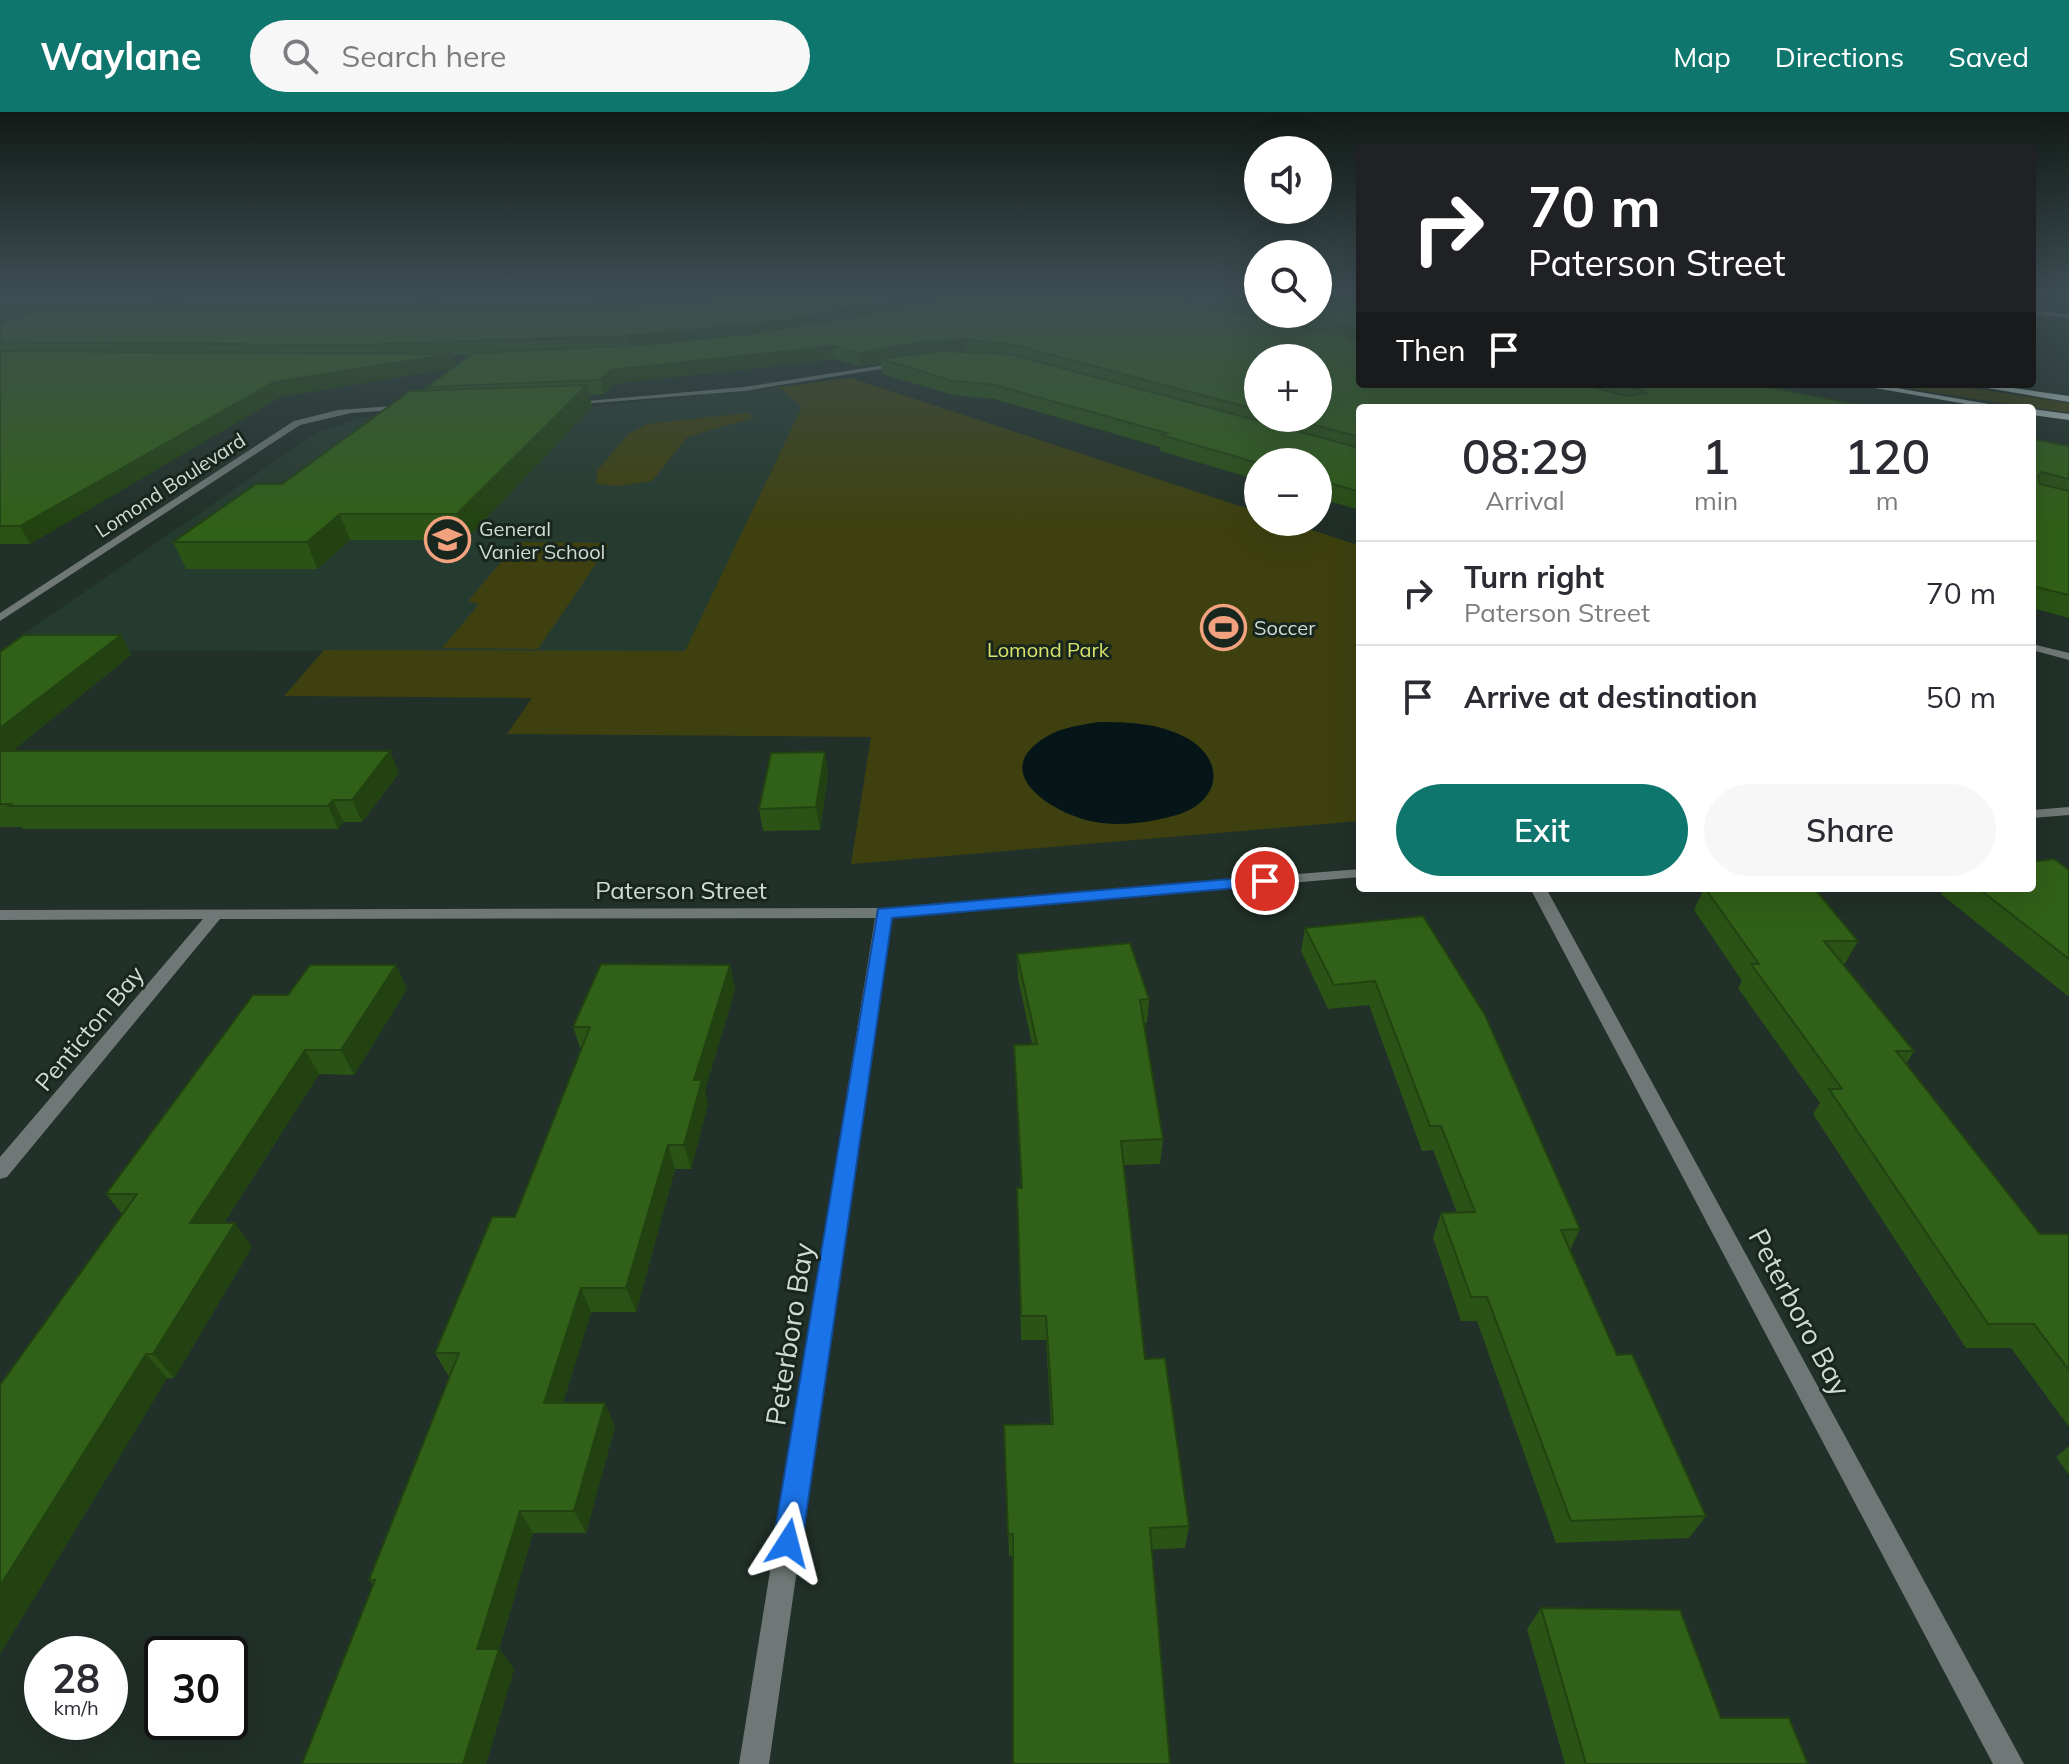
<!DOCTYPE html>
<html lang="en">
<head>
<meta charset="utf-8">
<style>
  :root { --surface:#fff; --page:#f7f7f7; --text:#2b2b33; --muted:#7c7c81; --line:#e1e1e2; --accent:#0f766e }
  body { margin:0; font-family:Mulish,sans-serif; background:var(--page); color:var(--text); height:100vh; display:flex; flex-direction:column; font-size:30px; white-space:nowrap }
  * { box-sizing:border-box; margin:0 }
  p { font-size:26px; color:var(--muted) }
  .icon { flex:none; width:44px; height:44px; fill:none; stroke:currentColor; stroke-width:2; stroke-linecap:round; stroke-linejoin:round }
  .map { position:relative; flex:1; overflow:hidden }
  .details { position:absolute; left:1356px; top:292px; width:680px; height:488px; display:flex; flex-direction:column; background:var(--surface); border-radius:8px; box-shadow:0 8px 32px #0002 }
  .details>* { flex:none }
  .guide { position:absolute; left:1356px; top:32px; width:680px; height:244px; border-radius:8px; box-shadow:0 8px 32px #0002; background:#202124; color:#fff; overflow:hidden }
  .buttons { position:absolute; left:1244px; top:24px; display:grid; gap:16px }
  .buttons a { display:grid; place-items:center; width:88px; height:88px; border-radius:50%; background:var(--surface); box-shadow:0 8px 32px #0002; font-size:40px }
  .speed { position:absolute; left:24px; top:1524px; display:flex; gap:16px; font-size:40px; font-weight:700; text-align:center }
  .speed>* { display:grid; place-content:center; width:104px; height:104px; border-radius:50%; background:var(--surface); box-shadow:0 8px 32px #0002; line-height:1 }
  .speed small { font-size:20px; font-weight:400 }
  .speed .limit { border:4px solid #111; border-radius:12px; background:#fff; color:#111 }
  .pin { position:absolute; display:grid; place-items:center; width:68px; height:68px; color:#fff; margin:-34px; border:4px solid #fff; border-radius:50%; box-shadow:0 2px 8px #0007 }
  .me { position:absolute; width:88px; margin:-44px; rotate:9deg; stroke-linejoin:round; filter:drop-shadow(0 0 6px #0008) }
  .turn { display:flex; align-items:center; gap:28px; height:168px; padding:0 40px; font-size:36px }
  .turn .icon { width:104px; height:104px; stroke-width:2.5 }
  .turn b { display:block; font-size:56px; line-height:68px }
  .then { display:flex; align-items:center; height:76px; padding:0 40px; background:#0003; gap:16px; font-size:30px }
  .eta { display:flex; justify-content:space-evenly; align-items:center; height:136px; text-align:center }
  .eta b { font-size:48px; font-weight:600; line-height:56px }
  .button { display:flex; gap:16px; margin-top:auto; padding:16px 40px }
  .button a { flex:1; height:92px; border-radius:48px; background:var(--accent); color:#fff; font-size:32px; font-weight:600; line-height:92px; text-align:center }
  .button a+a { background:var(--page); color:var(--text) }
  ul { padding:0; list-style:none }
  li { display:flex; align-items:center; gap:24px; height:104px; padding:0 40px; border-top:2px solid var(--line) }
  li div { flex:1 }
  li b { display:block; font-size:30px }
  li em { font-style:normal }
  header { display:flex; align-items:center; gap:48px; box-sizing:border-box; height:112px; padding:0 40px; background:var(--accent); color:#fff }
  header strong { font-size:38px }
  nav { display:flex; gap:44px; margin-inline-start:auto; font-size:28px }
  .search { width:560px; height:72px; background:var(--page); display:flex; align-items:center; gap:20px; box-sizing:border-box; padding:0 28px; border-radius:44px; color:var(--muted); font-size:30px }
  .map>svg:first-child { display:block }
</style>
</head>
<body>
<header>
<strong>Waylane</strong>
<div class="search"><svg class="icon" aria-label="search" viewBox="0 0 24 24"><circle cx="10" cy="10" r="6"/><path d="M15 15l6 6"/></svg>Search here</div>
<nav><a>Map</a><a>Directions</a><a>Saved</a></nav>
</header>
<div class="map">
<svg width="2069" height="1652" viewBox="0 0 2069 1652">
  <rect width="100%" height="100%" fill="#213028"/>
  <!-- built -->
  <polygon fill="#263b2f" points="779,275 803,294 685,540 0,538 316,321 365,305 575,296"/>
  <!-- green -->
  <g fill="#3e410f">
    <polygon points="851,266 1258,400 1258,410 1288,410 1360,434 1360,709 851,752 871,625 507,622 532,586 284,584 324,538 685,539 802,295 779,275"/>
    <polygon points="1880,272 1943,272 2069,291 2069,301"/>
    <polygon points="747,301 753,306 687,325 652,369 618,374 596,372 597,359 627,323 647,312"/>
    <polygon points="518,430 610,431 538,537 442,536 479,492 468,489"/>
  </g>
  <!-- water -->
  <path fill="#061618" d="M1099,610c29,0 58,1 84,14 43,21 40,65 -6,79 -29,8 -61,13 -91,5 -38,-10 -97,-49 -40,-83 16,-10 35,-12 53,-15z"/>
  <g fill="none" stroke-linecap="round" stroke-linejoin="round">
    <!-- lane -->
    <polygon fill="#6f7876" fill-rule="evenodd" points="2032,198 2069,202 2069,206 2032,202"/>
    <!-- street -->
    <g fill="#6f7876" fill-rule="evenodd">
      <polygon points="904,250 906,253 744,279 569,293 565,291 744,275"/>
      <polygon points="406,293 409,297 351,301 300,313 0,509 0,501 294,309 338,298"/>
      <polygon points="2032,532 2069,541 2069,548 2032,538"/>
      <polygon points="2069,695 2069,703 2032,706 2032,698"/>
      <polygon points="1360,757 1360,765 891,805 769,1652 739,1652 875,806 220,807 7,1065 0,1067 0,1045 203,807 0,808 0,798 884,796"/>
      <polygon points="1530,776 1546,776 2024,1652 1993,1652"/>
    </g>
    <!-- primary -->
    <g fill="#b2c5c2" fill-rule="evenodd">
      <polygon points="1852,272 1873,272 2012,296 1989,296"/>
      <polygon points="1964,272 1986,272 2069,284 2069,290"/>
      <polygon points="2032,297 2069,302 2069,308 2032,303"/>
    </g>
  </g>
  <!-- wall -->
  <g fill="#2a5315" fill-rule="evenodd">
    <path d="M0,182h1258v20h60l34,-17 -1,7 9,1v79h392l123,24h-515v102l-42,-12v-36h-60v18l-98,-29v-4l-166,-48 -40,-4 -72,-21 -1,-11 -20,4 -26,-8 -221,25 -10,10 -15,1 3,12 -127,133h-115l-33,29h-131l-13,-27 109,-58 145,-94v-3l25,-19 -172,29 -250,147h-30zM432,193l2,6h-12zM176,194l2,5h-15zM10,202h17l-14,5zM453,243h18l-15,11zM1258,246l60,60h-60z"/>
    <polygon points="2032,326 2069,334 2069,506 2032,496"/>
    <polygon points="121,523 131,543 12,639 399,661 362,710 344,710 338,717 23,717 22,715 0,715 0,540"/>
    <polygon points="828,662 820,718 763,719 759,697"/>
    <polygon points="2069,758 2069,885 1941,782 1945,776 2032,776"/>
    <polygon points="1704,776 1814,776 1858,829 1844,853 1914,939 1906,952 2040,1122 2069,1122 2069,1315 2011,1236 1966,1236 1813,1002 1820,991 1738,876 1742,869 1694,798"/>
    <polygon points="1423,804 1580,1117 1570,1138 1617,1243 1706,1404 1689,1426 1556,1431 1477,1209 1461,1209 1433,1126 1441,1101 1457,1101 1433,1038 1422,1039 1369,893 1328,897 1301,839 1305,816"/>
    <polygon points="1017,842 1149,887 1147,911 1144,911 1163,1027 1160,1052 1124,1053 1145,1247 1189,1414 1185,1436 1009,1444 1004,1313 1051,1312 1046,1228 1021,1228 1017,1076 1021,1076 1014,933 1032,932 1018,866"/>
    <polygon points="396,853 407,877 354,963 319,962 224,1111 252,1135 174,1266 167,1266 0,1542 0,1273 122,1102 106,1082 288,883"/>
    <polygon points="730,853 735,877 705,978 708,992 691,1057 675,1057 636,1200 591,1200 563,1291 615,1314 586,1421 533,1421 499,1537 514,1557 486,1652 302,1652 373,1472 369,1468 449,1265 435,1241 515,1105 581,938 573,915"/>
    <polygon points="2069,1334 2069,1363 2056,1345"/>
    <polygon points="1541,1496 1721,1606 1808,1652 1565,1652 1527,1517"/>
  </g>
  <!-- shaded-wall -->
  <g fill="#224311">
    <polygon points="171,182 205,182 174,190 176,194 157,202 152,190"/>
    <polygon points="427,182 450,182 431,190 432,193 417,202 413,190"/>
    <polygon points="675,182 773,182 580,202 577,190"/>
    <polygon points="924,182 988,182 787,221 629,238 627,224"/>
    <polygon points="1352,185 1350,197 1337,189"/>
    <polygon points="9,199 15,212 0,218 0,203"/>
    <polygon points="966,228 967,241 881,247 881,251 861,255 859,241 921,230"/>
    <polygon points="834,234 835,247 614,272 604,282 600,268 611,258"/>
    <polygon points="453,242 457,256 280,285 30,432 20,414 274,270"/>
    <polygon points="587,273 592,295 465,428 457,402"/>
    <polygon points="340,402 350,428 317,457 307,430"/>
    <polygon points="121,523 131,543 0,649 0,616"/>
    <polygon points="390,639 399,661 362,710 352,688"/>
    <polygon points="825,640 828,662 820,718 816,695"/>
    <polygon points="333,688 344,710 338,717 328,694"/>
    <polygon points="396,853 407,877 354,963 341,938"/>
    <polygon points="730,853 735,877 705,978 708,992 691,1057 684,1033 694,968"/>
    <polygon points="305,938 319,962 208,1135 190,1111"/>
    <polygon points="668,1033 675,1057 636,1200 626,1176"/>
    <polygon points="235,1111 252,1135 174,1266 153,1242"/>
    <polygon points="581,1176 591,1200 556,1314 544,1291"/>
    <polygon points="146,1242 167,1266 0,1542 0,1474"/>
    <polygon points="605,1291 615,1314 586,1421 574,1399"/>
    <polygon points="520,1399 533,1421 493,1557 477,1537"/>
    <polygon points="499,1537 514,1557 486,1652 463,1652"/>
  </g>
  <!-- building -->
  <g fill="#316018" stroke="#224311" stroke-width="2">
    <polygon points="0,182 171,182 152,190 0,190"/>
    <polygon points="192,182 427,182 413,190 174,190"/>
    <polygon points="443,182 675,182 577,190 431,190"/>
    <polygon points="746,182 924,182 786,208 627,224 355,233 0,230 0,212 33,199 577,199 712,189"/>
    <polygon points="968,182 1146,182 1360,227 1360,272 1580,272 1628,284 1646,281 1643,278 1615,272 1752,272 1875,296 1360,296 1360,325 1288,306 1318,306 1318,246 1258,246 1258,298 1014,233 966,228 921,230 859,241 834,234 611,258 600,268 427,275 473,241 640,233 748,222 854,205"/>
    <polygon points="1176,182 1258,182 1258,198"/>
    <polygon points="1318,182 1336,182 1352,185 1337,189 1360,193 1356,195 1360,196 1360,217 1281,202 1318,202"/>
    <polygon points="0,239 453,242 274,270 20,414 0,414"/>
    <polygon points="942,239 1010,242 1360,336 1360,380 1318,368 1318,350 1258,351 1161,323 1167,321 994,273 953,269 881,247"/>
    <polygon points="587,273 457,402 340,402 307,430 173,430 256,372 282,372 410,279"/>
    <polygon points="2032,327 2069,334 2069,367 2042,360 2038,363 2040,372 2069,379 2069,483 2032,474"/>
    <polygon points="24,523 121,523 0,616 0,540"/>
    <polygon points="0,639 390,639 352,688 333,688 328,694 8,694 11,692 0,692"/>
    <polygon points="825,640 816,695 759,697 771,641"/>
    <polygon points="2054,747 2069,758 2069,847 1978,776 2032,776 2032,750"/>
    <polygon points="1705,776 1814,776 1858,829 1824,829 1914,939 1896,939 2040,1122 2069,1122 2069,1258 2034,1212 1988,1212 1829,977 1842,977 1751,852 1759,852"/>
    <polygon points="1423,804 1485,903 1580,1117 1561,1118 1617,1243 1632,1242 1706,1404 1571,1409 1487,1185 1471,1185 1441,1101 1475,1100 1441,1014 1430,1014 1375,869 1334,873 1305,816"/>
    <polygon points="1130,831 1149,887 1140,888 1163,1027 1121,1029 1145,1247 1165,1246 1189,1414 1150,1416 1170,1652 1013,1652 1013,1422 1008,1422 1004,1313 1053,1312 1046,1204 1021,1204 1017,1076 1022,1076 1014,933 1037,932 1017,842"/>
    <polygon points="601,852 730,853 694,968 702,968 684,1033 668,1033 626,1176 581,1176 544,1291 605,1291 574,1399 520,1399 477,1537 499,1537 463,1652 302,1652 375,1468 369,1468 459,1241 435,1241 492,1105 515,1105 590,915 573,915"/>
    <polygon points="310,853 396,853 341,938 305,938 190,1111 235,1111 153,1242 146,1242 0,1474 0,1273 137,1082 106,1082 253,883 288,883"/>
    <polygon points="1541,1496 1680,1498 1721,1606 1789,1606 1808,1652 1586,1652"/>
  </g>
  <!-- sky -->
  <linearGradient id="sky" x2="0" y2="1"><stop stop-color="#121a16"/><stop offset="0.44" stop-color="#3d4e53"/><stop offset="1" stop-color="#3d4e53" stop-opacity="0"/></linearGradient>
  <rect width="2069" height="413" fill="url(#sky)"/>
  <!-- route -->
  <polygon fill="#1a73e8" stroke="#114b97" stroke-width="2" points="1265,764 1273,769 1271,773 892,806 802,1431 798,1442 788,1446 777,1442 773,1431 878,797"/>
  <!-- icons -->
  <defs>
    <symbol id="school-ring" viewBox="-11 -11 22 22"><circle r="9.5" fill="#18261e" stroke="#f1a17e" stroke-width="1.5"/><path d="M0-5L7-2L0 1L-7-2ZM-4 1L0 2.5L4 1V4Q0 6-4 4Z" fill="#f1a17e"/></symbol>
    <symbol id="stadium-ring" viewBox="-11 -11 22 22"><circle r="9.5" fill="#18261e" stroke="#f1a17e" stroke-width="1.5"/><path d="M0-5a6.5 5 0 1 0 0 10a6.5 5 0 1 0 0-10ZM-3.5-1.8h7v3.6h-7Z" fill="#f1a17e"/></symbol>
  </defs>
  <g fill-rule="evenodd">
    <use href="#school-ring" x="422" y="402" width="51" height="51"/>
    <use href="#stadium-ring" x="1198" y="490" width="51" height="51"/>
  </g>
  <g text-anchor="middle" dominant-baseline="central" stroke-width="6" stroke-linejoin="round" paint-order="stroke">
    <!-- far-street labels -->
    <g font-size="20" fill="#d1dbd5" stroke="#18261e">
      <text transform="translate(170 373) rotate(-33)">Lomond Boulevard</text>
    </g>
    <!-- far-poi labels -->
    <g font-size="20" fill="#d1dbd5" stroke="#18261e" text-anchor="start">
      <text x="479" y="416">General<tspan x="479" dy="23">Vanier School</tspan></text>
      <text x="1254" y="515">Soccer</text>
    </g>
    <!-- far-park labels -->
    <g font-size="20" fill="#d8e26b" stroke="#18261e">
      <text x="1048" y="537">Lomond Park</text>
    </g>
    <!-- street labels -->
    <g font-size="24" fill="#d1dbd5" stroke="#18261e">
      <text x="681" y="778">Paterson Street</text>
      <text transform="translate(89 916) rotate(-50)">Penticton Bay</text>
    </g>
    <!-- near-street labels -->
    <g font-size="28" fill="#d1dbd5" stroke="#18261e">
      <text transform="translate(1800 1200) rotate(62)">Peterboro Bay</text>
      <text transform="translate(789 1222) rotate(-81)">Peterboro Bay</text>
    </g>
  </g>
</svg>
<div class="buttons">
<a><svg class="icon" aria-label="sound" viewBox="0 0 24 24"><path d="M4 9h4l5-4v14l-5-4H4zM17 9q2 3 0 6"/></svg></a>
<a><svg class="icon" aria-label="search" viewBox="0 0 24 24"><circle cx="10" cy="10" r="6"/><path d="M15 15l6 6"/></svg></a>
<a>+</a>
<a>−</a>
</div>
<div class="speed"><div>28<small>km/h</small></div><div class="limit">30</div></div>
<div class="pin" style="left:1265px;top:769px;background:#d93025"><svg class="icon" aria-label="arrive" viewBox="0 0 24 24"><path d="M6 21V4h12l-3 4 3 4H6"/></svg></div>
<svg class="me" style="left:788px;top:1431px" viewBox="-20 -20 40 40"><path d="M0-17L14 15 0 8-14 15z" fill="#1a73e8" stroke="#fff" stroke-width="4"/></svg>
<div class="guide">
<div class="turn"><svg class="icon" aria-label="right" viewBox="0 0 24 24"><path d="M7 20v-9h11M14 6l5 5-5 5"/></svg><div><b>70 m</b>Paterson Street</div></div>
<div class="then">Then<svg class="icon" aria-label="arrive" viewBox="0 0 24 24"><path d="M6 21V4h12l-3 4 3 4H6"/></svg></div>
</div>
<section class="details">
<div class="eta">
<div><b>08:29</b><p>Arrival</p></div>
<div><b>1</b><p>min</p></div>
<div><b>120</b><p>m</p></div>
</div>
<ul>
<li><svg class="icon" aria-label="right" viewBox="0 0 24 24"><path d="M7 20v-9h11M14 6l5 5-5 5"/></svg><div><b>Turn right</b><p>Paterson Street</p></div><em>70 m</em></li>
<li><svg class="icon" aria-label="arrive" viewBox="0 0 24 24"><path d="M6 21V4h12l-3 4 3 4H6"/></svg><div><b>Arrive at destination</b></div><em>50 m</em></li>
</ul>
<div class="button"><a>Exit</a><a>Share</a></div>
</section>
</div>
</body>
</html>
